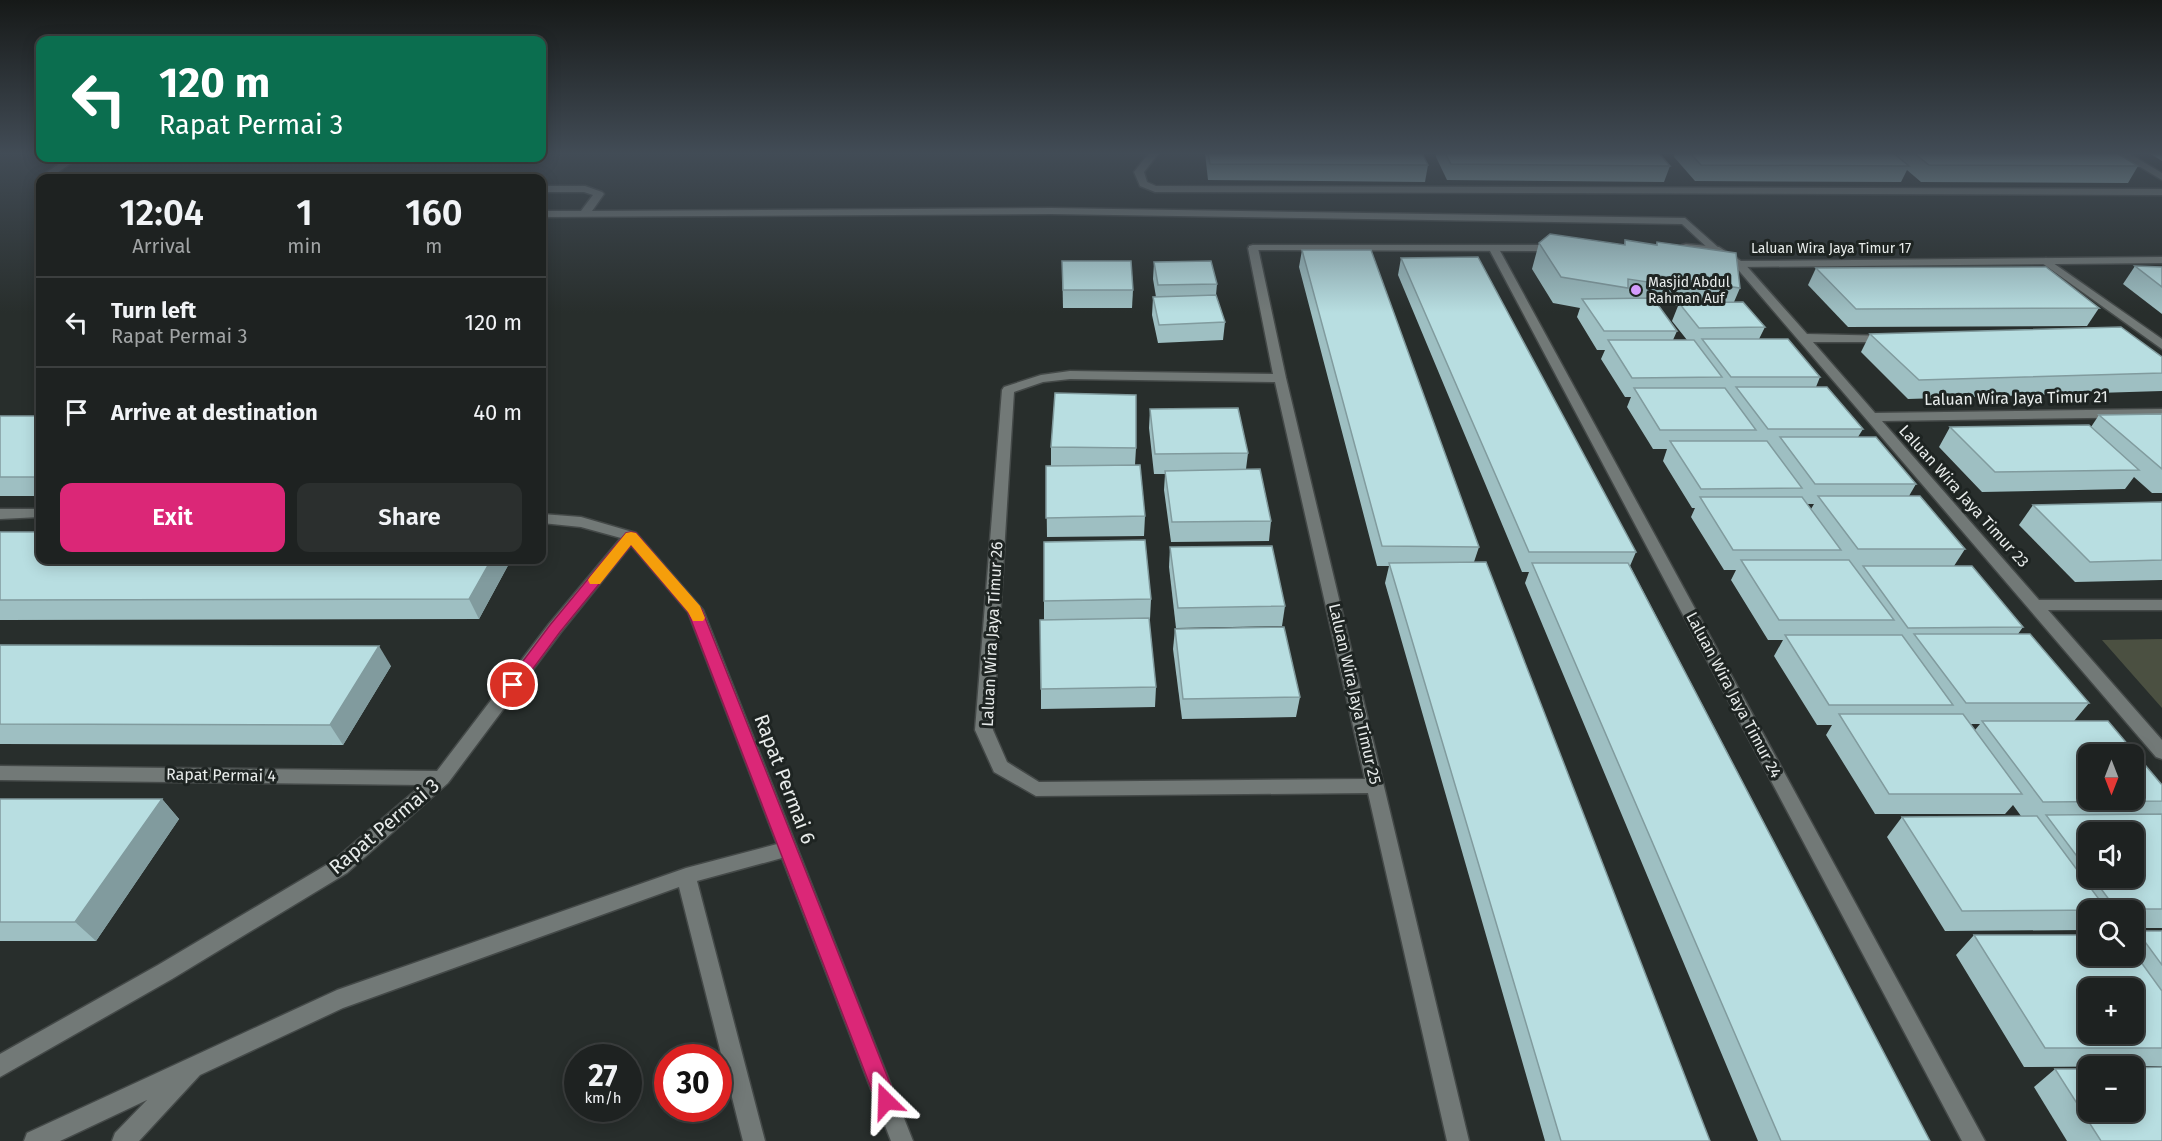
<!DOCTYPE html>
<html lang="en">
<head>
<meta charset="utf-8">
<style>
  :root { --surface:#1e2221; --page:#2b2f2e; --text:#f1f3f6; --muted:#a1a4a5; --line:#3c3f3f; --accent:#db2777 }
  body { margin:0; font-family:"Fira Sans",sans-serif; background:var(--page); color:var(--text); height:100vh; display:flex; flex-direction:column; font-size:22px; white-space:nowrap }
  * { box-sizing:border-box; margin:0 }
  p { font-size:20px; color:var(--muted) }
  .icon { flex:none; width:33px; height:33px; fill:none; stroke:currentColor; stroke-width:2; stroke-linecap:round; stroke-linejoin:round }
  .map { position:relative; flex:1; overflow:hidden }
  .panel { position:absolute; left:36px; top:174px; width:510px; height:390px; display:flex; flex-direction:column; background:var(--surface); border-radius:12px; box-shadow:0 3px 15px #0003,0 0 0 2px var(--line) }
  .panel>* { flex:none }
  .hud { position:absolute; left:36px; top:36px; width:510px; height:126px; border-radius:12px; box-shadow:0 3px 15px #0003,0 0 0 2px var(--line); background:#0b6e4f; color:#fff; overflow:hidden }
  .needle { width:39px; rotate:180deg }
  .fabs { position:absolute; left:2078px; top:744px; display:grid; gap:12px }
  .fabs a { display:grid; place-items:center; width:66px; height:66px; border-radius:12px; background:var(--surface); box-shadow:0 3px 15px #0003,0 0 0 2px var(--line); font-size:30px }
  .speed { position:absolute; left:564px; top:1044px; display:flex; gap:12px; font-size:30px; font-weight:700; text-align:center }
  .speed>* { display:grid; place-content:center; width:78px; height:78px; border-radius:50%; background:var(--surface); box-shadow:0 3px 15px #0003,0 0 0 2px var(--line); line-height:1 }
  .speed small { font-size:15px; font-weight:400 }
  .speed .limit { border:9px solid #d22; background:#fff; color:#111 }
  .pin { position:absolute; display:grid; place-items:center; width:51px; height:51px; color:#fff; margin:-26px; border:3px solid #fff; border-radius:50%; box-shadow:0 2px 6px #0007 }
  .me { position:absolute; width:66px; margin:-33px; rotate:338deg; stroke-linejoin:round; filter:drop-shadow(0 0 4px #0008) }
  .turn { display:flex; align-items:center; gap:21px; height:126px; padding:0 24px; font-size:27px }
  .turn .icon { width:78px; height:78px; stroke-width:2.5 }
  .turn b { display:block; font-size:42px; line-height:51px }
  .eta { display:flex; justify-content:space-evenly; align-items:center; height:102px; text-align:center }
  .eta b { font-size:36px; font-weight:600; line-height:42px }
  .button { display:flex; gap:12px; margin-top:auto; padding:12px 24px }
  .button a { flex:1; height:69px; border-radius:12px; background:var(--accent); color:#fff; font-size:24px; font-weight:600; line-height:69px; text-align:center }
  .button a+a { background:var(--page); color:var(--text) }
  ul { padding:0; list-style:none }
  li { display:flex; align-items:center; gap:18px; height:90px; padding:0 24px; border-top:2px solid var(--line) }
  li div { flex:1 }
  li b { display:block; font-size:22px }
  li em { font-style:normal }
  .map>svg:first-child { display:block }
</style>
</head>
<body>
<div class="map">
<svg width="2162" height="1141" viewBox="0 0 2162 1141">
  <rect width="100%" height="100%" fill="#282e2c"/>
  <!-- green -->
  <polygon fill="#4b5041" points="2162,639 2162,708 2102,640"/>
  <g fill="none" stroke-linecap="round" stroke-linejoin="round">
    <defs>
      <g id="street">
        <polygon points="1149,153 1159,153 1144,172 1147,182 1156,186 2162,189 2162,195 1155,192 1140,186 1134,172"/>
        <polygon points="2117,153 2128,153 2162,173 2162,180"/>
        <polygon points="68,158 78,158 50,178 40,180 41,176"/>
        <polygon points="542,186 585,186 602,192 604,194 592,211 1051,208 1685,218 1720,249 1711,251 1682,224 1051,214 542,217 542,211 581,211 593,195 584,192 542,192"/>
        <path d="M1253,245l5,3 28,130 183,763h-22l-79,-348 -332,3 -42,-24 -19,-42 27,-340 2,-3 37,-12 29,-4 203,3 -25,-126zM1070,379l205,3 90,397 -326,3 -32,-20 -14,-32 21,-338 29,-10z"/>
        <polygon points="1494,246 1499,249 1985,1141 1962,1141 1489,249"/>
        <polygon points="2046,258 2162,339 2162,349 2042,263 2041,261"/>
        <polygon points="1739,261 1743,262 1807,334 1891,336 1891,340 1887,342 1813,342 1875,413 2162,409 2162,417 1882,421 2039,600 2162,600 2162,610 2048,610 2162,740 2162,759 2156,757 1735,266 1735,262"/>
        <polygon points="0,509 40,509 40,517 0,519"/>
        <polygon points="542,514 581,517 636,533 703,610 913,1141 891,1141 782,858 697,881 765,1141 743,1141 679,887 343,1008 200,1075 139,1141 112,1141 115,1133 147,1100 60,1141 24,1141 27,1133 337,990 686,868 777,844 688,612 631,545 561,632 448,783 347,873 172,979 0,1077 0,1054 158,965 333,861 422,785 0,780 0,766 437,771 549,624 621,538 581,527 542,523"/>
      </g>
      <g id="secondary">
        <polygon points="1686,244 1719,247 1741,261 2162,257 2162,263 1739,267 1712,252 1682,249 1682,245"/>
        <polygon points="1253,245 1557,245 1562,248 1557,251 1249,250 1249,246"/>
      </g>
    </defs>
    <!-- street casing -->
    <use href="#street" stroke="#444948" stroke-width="3"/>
    <!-- secondary casing -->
    <use href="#secondary" stroke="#444948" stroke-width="3"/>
    <!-- street -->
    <use href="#street" fill="#727977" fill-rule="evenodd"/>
    <!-- secondary -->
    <use href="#secondary" fill="#727977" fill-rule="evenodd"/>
  </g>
  <!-- wall -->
  <g fill="#9ebfc2" fill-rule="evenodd">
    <polygon points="1205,153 1422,153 1428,165 1425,182 1208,180"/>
    <polygon points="1436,153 1659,153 1670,166 1664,182 1447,180 1436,157"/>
    <polygon points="1675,153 2117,153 2138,166 2128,183 1921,182 1907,170 1901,182 1695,181 1674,157"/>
    <polygon points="2149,153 2162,153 2162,161"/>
    <path d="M1625,240l31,5 1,-3 83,46 -6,14 31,25 -6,12 61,38 -4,10 47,42 -5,8 58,47 -7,12 56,53 -11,17 69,61 -5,7 71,69 -15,18 88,64v143h-29v-18h-45v18l-2,2 -141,1 -58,-94 15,-20 119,-1 -8,-11 -8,9h-130l-49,-79 6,-10h-15l-43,-69 9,-16h-15l-37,-60 5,-10h-12l-33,-53 4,-9h-3l-29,-47 4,-12h-14l-26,-42 4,-10h-6l-24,-38 4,-9h-8l-20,-33 3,-9 -27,-5 -21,-34 7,-26 85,2zM1656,303l22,3 -6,15 15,19h-14l4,-9zM1807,504h7l-3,5zM1970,724h10l-5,6zM2088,832l45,46h-45z"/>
    <polygon points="1302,250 1479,547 1474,562 1710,1141 1545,1141 1385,583 1389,566 1377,566 1299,267"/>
    <polygon points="1401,258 1636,552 1630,566 1930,1141 1758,1141 1525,583 1529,572 1522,572 1398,275"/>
    <polygon points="1062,261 1133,290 1132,308 1063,308"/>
    <polygon points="1154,262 1217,284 1216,295 1225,322 1223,340 1158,343 1152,315 1153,297 1156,297 1153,279"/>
    <polygon points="2135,266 2162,267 2162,314 2123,284"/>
    <polygon points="1816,268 2099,308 2087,326 1848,327 1808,285"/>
    <polygon points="1870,334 2162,357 2162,391 1908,399 1861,352"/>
    <polygon points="1150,409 1248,453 1246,469 1271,521 1269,541 1171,542 1164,490 1165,474 1154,474 1149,428"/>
    <polygon points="2162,414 2162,493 2152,493 2134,477 2125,489 1982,492 1939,447 1950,427 2091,427 2099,415"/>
    <rect x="0" y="416" width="40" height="80"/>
    <polygon points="1051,447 1136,448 1135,465 1145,516 1144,536 1047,537 1046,466 1051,466"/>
    <polygon points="2162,502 2162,580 2075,582 2019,525 2033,505"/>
    <polygon points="0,532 40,560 511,560 479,619 0,620"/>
    <polygon points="1170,547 1285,606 1282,626 1176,628 1169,567"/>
    <polygon points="1151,599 1150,619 1149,619 1156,687 1155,707 1041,709 1041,689 1044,620 1044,601"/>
    <polygon points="1175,629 1300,697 1296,717 1182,719 1173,649"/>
    <polygon points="0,645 391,666 343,745 0,744"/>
    <polygon points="0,799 162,799 179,819 96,941 0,941"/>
    <polygon points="2137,931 2162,931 2162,1066 2024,1067 1956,955 1974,935 2133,956 2133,934"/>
    <polygon points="2055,1069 2162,1141 2067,1141 2034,1087"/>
  </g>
  <!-- shaded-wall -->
  <g fill="#819b9e">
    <polygon points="491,560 511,560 479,619 469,599"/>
    <polygon points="379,646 391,666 343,745 330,725"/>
    <polygon points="162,799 179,819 96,941 75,922"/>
  </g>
  <!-- building -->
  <g fill="#b8dee1" stroke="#819b9e" stroke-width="1.5" fill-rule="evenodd">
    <polygon points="1208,153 1422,153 1428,165 1210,164"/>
    <polygon points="1445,153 1659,153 1670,166 1451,164"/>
    <polygon points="1690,153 1893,153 1909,166 1701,165"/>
    <polygon points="1914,153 2117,153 2138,166 1929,165"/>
    <polygon points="1550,234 1625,245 1625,240 1657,245 1657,242 1736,253 1740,288 1654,275 1654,283 1628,279 1628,288 1561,277 1539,243"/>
    <polygon points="1302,250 1371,250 1479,547 1382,546"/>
    <polygon points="1478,257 1636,552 1529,552 1401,258"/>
    <polygon points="1062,261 1131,261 1133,290 1063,290"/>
    <polygon points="1211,261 1217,284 1158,285 1154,262"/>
    <polygon points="2135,266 2162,267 2162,287"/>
    <polygon points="2046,267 2099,308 1856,309 1816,268"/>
    <polygon points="1216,295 1225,322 1159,325 1153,297"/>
    <polygon points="1653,298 1677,331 1604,331 1582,299"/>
    <polygon points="1743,302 1765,327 1699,328 1679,303"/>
    <polygon points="2121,327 2162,357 2162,373 1919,380 1870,334"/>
    <polygon points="1702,339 1788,339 1820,377 1731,377"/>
    <polygon points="1608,340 1694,340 1722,377 1632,378"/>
    <polygon points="1736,387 1827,387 1863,429 1768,429"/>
    <polygon points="1634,388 1725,388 1756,430 1660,430"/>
    <polygon points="1055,393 1136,395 1136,448 1051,447"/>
    <polygon points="1238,408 1248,453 1155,454 1150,409"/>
    <polygon points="2162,414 2162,469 2099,415"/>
    <rect x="0" y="416" width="40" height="61"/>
    <polygon points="2089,425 2139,470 1995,472 1950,427"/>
    <polygon points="1780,437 1876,437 1916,484 1815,484"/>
    <polygon points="1670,441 1767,441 1802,488 1701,489"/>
    <polygon points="1140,465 1145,516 1046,518 1046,466"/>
    <polygon points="1260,469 1271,521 1172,522 1165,471"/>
    <polygon points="1818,496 1920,496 1965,549 1858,549"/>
    <polygon points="1700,497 1802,497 1841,550 1733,550"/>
    <polygon points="2162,502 2162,560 2090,562 2033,505"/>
    <polygon points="0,532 40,532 40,560 491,560 469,599 0,600"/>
    <polygon points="1145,540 1151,599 1044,601 1044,542"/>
    <polygon points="1272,546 1285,606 1178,608 1170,547"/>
    <polygon points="1741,560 1849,560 1894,620 1779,620"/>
    <polygon points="1486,562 1710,1141 1561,1141 1389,563"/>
    <polygon points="1532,563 1628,563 1930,1141 1781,1141"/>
    <polygon points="1863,566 1972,566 2023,627 1908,628"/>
    <polygon points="1149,618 1156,687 1041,689 1040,620"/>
    <polygon points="1284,627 1300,697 1183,699 1175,629"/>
    <polygon points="1914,634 2030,634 2089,703 1966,703"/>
    <polygon points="1785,635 1902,635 1953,705 1829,705"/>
    <polygon points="0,645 379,646 330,725 0,724"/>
    <polygon points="1839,714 1963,714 2022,794 1889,794"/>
    <path d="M1982,721h126l54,64v16l-119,1zM2088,754h45v46h-45z"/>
    <polygon points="0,799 162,799 75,922 0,922"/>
    <polygon points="2162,814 2162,909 2116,909 2093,878 2133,878 2133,832 2088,832 2088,871 2046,815"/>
    <polygon points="2037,816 2107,910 1962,911 1902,817"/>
    <polygon points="2137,931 2162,931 2162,965"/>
    <path d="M1974,935h114v21h45v-5l29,40v57h-117zM2088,988h45v46h-45z"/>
    <polygon points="2162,1067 2162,1141 2101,1141 2055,1069 2088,1069 2088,1112 2133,1112 2133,1068"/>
  </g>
  <!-- sky -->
  <linearGradient id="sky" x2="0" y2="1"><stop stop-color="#161918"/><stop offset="0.49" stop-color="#424c56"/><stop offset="1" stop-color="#424c56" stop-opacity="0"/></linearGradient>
  <rect width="2162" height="313" fill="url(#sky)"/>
  <!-- route -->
  <polygon fill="#db2777" stroke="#8e194d" stroke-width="1.5" points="631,532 636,533 702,610 897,1101 894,1108 886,1111 879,1108 876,1101 688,612 631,545 560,632 518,689 508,689 505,685 550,625 626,533"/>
  <!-- slow -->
  <polygon fill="#f59e0b" points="631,532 636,533 700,606 705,618 703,621 693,621 688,612 631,545 600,584 590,584 588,580 590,577 626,533"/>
  <!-- markers -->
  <circle fill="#d49cfc" stroke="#1e2422" stroke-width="2" cx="1636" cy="290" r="6"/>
  <g text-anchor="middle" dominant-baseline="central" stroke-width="6" stroke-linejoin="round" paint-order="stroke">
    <!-- far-street labels -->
    <g font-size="14" fill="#e8eceb" stroke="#1e2422">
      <text x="1831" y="248">Laluan Wira Jaya Timur 17</text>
    </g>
    <!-- far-poi labels -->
    <g font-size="14" fill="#e8eceb" stroke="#1e2422" text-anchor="start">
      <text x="1648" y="282">Masjid Abdul<tspan x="1648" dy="16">Rahman Auf</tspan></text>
    </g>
    <!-- street labels -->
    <g font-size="16" fill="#e8eceb" stroke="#1e2422">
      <text transform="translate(2016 398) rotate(-1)">Laluan Wira Jaya Timur 21</text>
      <text transform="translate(1964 496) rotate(48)">Laluan Wira Jaya Timur 23</text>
      <text transform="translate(992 634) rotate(-87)">Laluan Wira Jaya Timur 26</text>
      <text transform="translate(1355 694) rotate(77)">Laluan Wira Jaya Timur 25</text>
      <text transform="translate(1734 695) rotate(62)">Laluan Wira Jaya Timur 24</text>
      <text transform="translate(221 775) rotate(1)">Rapat Permai 4</text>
    </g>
    <!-- near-street labels -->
    <g font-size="20" fill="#e8eceb" stroke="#1e2422">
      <text transform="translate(785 779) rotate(69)">Rapat Permai 6</text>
      <text transform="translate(384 826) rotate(-40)">Rapat Permai 3</text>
    </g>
  </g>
</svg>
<div class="fabs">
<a><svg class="needle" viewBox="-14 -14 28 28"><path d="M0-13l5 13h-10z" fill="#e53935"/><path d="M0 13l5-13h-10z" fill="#a1a4a5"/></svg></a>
<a><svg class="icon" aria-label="sound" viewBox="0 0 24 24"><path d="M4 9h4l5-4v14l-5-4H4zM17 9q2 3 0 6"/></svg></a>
<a><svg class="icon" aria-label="search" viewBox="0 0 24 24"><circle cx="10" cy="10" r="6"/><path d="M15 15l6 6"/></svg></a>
<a>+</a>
<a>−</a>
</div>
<div class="speed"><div>27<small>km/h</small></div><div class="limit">30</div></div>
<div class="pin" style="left:513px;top:685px;background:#d93025"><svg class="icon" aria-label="arrive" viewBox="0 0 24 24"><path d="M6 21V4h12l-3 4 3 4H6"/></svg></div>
<svg class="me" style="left:886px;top:1101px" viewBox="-20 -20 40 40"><path d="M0-17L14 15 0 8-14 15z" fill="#db2777" stroke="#fff" stroke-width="4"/></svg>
<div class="hud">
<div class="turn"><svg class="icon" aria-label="left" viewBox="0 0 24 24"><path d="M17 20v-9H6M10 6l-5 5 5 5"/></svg><div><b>120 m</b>Rapat Permai 3</div></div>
</div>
<section class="panel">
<div class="eta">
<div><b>12:04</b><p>Arrival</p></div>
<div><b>1</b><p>min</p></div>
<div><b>160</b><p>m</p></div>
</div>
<ul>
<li><svg class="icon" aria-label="left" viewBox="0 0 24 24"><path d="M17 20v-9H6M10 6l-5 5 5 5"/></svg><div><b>Turn left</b><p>Rapat Permai 3</p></div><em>120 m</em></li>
<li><svg class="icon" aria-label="arrive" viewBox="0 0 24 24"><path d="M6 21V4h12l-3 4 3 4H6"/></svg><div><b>Arrive at destination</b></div><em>40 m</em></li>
</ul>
<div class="button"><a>Exit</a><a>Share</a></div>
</section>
</div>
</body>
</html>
